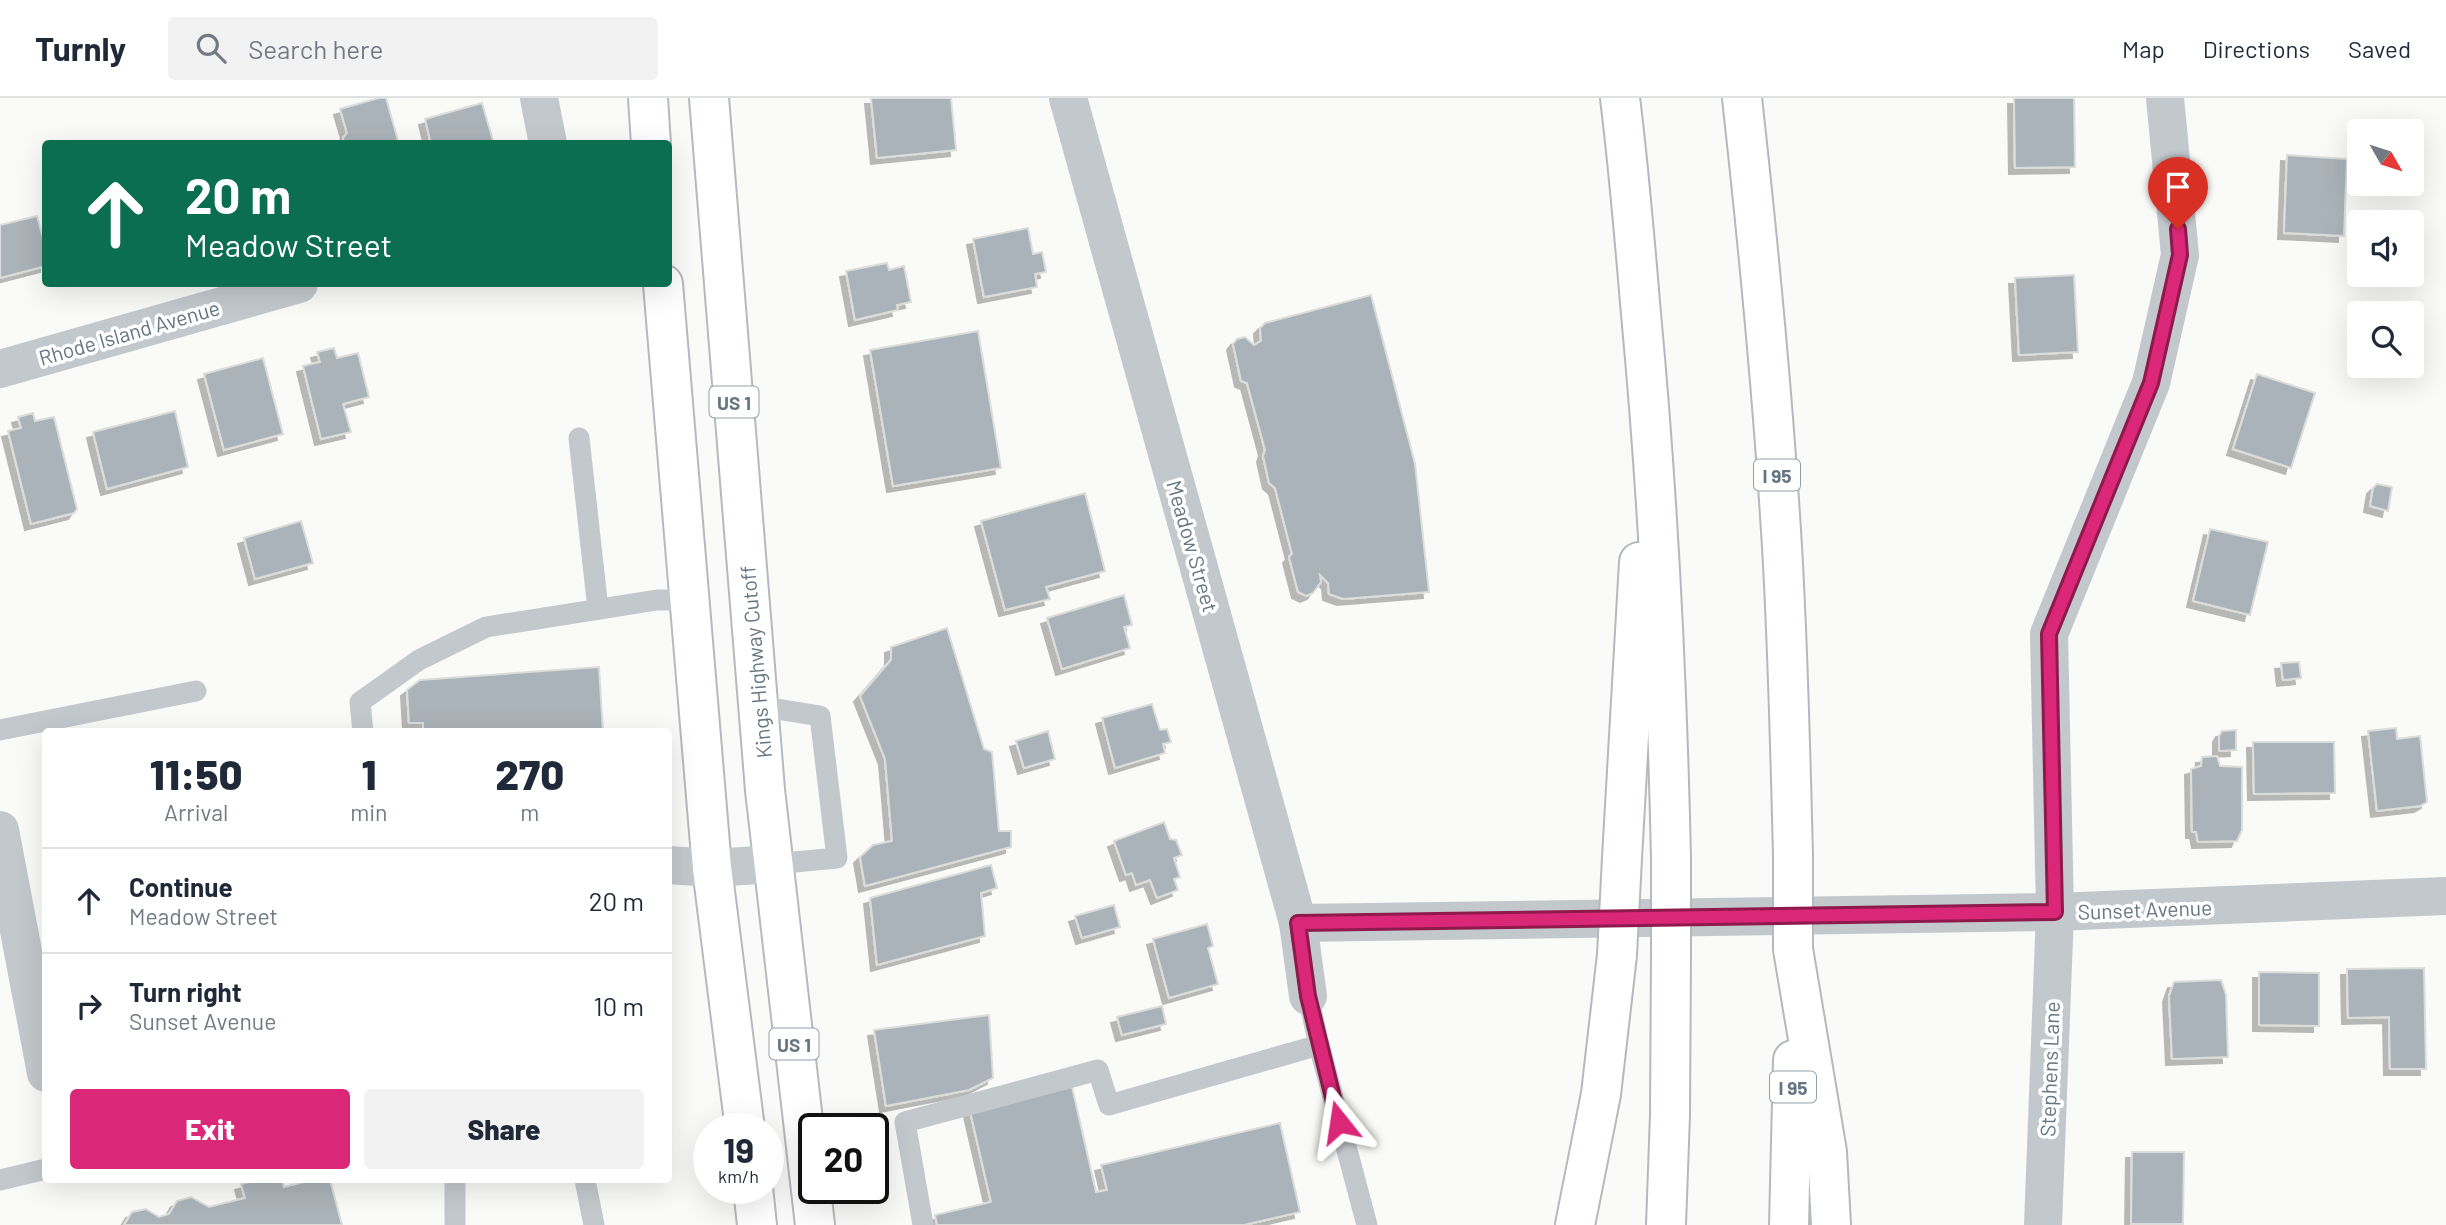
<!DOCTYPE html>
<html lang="en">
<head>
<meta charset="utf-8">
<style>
  :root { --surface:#fff; --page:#f2f2f3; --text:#1f2937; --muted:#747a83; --line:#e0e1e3; --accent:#db2777 }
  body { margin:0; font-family:Barlow,sans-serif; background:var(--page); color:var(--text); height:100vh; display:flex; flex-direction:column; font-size:26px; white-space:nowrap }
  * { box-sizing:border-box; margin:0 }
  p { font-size:23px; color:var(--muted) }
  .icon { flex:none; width:38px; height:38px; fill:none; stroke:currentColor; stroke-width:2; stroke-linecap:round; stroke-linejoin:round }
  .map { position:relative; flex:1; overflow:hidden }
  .panel { position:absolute; left:42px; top:630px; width:630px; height:455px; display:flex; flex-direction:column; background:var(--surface); border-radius:7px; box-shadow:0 7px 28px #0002 }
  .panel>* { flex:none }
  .top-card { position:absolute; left:42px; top:42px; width:630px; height:147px; border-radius:7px; box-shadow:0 7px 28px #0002; background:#0b6e4f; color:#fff; overflow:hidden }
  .needle { width:46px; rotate:129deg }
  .controls { position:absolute; left:2347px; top:21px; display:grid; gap:14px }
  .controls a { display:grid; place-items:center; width:77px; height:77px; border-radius:7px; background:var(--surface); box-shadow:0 7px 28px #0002; font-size:35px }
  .speed { position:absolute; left:693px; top:1015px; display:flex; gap:14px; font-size:35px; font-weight:700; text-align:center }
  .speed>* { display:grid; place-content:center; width:91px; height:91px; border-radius:50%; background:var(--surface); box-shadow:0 7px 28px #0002; line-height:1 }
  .speed small { font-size:18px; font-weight:400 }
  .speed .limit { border:4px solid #111; border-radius:10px; background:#fff; color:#111 }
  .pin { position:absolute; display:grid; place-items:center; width:60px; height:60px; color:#fff; margin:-72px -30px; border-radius:50% 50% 50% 0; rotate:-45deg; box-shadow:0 0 7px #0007 }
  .pin .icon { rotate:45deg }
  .me { position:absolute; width:77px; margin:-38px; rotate:345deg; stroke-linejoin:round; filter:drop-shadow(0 0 5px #0008) }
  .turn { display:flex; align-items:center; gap:24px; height:147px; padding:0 28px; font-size:32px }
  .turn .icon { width:91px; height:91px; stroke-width:2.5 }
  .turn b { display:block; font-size:49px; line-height:60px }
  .eta { display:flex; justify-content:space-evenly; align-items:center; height:119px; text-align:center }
  .eta b { font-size:42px; font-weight:800; line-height:49px }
  .primary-button { display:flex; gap:14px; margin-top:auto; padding:14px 28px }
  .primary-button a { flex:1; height:80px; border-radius:7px; background:var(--accent); color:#fff; font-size:28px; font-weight:800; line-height:80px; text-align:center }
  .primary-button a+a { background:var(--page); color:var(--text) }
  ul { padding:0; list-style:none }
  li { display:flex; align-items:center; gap:21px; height:105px; padding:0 28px; border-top:2px solid var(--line) }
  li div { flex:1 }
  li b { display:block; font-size:26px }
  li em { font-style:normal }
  header { display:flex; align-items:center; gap:42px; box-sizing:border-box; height:98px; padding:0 35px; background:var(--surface); border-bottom:2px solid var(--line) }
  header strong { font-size:33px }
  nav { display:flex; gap:38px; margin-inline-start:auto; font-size:24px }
  .search { width:490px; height:63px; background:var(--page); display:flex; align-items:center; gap:18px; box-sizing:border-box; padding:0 24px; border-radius:7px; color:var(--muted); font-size:26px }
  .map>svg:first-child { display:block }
</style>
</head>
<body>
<header>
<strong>Turnly</strong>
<div class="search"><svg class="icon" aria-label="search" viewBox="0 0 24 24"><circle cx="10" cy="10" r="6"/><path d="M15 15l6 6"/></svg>Search here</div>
<nav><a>Map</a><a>Directions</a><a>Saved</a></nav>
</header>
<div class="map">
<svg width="2446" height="1127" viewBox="0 0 2446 1127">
  <defs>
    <filter id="shadow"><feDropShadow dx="-6" dy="6" stdDeviation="0" flood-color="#0004"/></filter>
  </defs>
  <rect width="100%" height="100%" fill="#fafaf8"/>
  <!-- building -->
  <g fill="#aab3b9" stroke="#dcdcda" stroke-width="2" filter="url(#shadow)">
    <polygon points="379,0 386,0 399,46 344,46 343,40 347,35 340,11"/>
    <polygon points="871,0 951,0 956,52 877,60"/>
    <polygon points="2014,0 2074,0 2075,69 2015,70"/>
    <polygon points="482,5 494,46 431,46 425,21"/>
    <polygon points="2287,57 2347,61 2344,138 2284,135"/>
    <polygon points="37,118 46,151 46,168 0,180 0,127"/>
    <polygon points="1028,130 1033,156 1042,154 1046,174 1035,176 1037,189 984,199 973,141"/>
    <polygon points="887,165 889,172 904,168 911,204 897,207 898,212 855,222 846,173"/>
    <polygon points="2074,177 2078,254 2019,257 2015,180"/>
    <polygon points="1371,197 1415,366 1429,494 1343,501 1329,496 1328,485 1320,477 1321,484 1313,495 1306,498 1298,494 1289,459 1292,456 1275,390 1269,385 1263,358 1265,352 1247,285 1241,283 1233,246 1237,241 1245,239 1254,247 1261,243 1260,230 1265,225"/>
    <polygon points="978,233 1001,370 893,388 870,252"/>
    <polygon points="334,250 337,260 358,255 369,299 343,306 351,334 321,341 303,268 320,264 317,254"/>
    <polygon points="263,260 283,336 224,352 204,276"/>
    <polygon points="2257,276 2315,295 2291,370 2233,351"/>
    <polygon points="175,313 188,369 107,391 93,334"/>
    <polygon points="33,315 35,323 54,319 77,411 74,415 31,426 8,333 21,330 18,319"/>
    <polygon points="2377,386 2392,389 2388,413 2370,408 2373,390"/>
    <polygon points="1085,395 1105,473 1046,489 1050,501 1005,512 981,423"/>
    <polygon points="301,423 313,465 255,481 244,440"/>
    <polygon points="2210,431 2268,444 2250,517 2193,503"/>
    <polygon points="1124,497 1132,527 1124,529 1130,550 1062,571 1047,520"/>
    <polygon points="947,530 984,651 992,654 999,733 1011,733 1011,749 865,788 860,759 873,747 892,743 885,661 860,598 891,562 891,549"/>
    <polygon points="2299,564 2301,580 2283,582 2281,565"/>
    <polygon points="599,569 603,634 423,634 423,625 409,625 407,592 420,582"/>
    <polygon points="1152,606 1160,632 1167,631 1171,644 1163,646 1165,655 1115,670 1102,620"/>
    <polygon points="2396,630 2397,641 2420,638 2427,704 2420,708 2377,713 2368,633"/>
    <polygon points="2236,632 2236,652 2219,653 2219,638 2222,633"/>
    <polygon points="1048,633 1055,661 1024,670 1016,643"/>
    <polygon points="2253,644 2334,644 2335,695 2254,696"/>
    <polygon points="2217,658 2220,668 2242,669 2242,732 2237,743 2198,744 2196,734 2192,734 2191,671 2201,668 2202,659"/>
    <polygon points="1164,724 1170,741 1176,742 1182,757 1174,760 1180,779 1174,781 1178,792 1157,800 1150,782 1136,787 1132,775 1126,777 1114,743"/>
    <polygon points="991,767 997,790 981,795 985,838 877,867 870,800"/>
    <polygon points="1114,807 1120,829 1082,840 1075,818"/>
    <polygon points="1207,826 1213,848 1208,850 1218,886 1169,900 1153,841"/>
    <polygon points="2424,870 2426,971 2390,971 2389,919 2348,920 2347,871"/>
    <polygon points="2259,874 2319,875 2319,928 2259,927"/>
    <polygon points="2221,882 2226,897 2228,959 2172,961 2169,898 2174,884"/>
    <polygon points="1162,908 1166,926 1122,937 1117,919"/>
    <polygon points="989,917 993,980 969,992 886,1008 874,932"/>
    <polygon points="1072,989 1096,1094 1107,1092 1101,1067 1280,1025 1300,1114 1244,1127 937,1127 935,1117 991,1104 970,1013"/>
    <polygon points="2132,1054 2184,1054 2183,1126 2131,1126"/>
    <polygon points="257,1082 282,1082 284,1089 312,1082 330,1082 342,1127 124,1127 132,1114 146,1111 159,1119 169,1116 177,1103 191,1099 209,1109 245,1100 241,1086"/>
  </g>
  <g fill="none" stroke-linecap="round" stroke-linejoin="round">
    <defs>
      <g id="primary">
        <polyline points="648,0 651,46"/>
        <polyline points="709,0 765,692 815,1127"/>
        <polyline points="663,186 712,770 745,1031"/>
        <polyline points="753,1090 757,1127"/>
      </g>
      <g id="highway">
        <path d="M1620,0c9,72 15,144 21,216 17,181 26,362 30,544"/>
        <path d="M1742,0c16,144 30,288 39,433 7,107 9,215 12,323"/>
        <polyline points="1622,760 1639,464"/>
        <polyline points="1793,851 1827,1054 1831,1127"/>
        <polyline points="1575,1127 1601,996 1617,857"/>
        <polyline points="1666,1127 1670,1017 1671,855"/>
        <polyline points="1789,1127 1793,962"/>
      </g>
    </defs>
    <!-- primary casing -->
    <use href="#primary" stroke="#b5babe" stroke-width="42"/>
    <!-- highway casing -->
    <use href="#highway" stroke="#b4b9bd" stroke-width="42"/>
    <!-- lane -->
    <g stroke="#c3c8cc" stroke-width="21">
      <polyline points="579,340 598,511"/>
      <polyline points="758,608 820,618 837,760 773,766"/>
      <polyline points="0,632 196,593"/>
      <polyline points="363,634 360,604 419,562 486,529 657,502 689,502"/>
      <polyline points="1308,898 1319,947 1367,1127"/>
      <polyline points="0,1082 46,1071"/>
      <polyline points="455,1082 455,1127"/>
      <polyline points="585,1082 594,1127"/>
      <polyline points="923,1127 905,1024 1098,972 1109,1007 1319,947"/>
    </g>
    <!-- street -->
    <g stroke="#c3c8cc" stroke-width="38">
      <polyline points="539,0 548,46"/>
      <polyline points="1068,0 1298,825 1308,898"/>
      <polyline points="0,271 299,186"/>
      <polyline points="0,732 46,975"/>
      <polyline points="668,767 712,770 773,766"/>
      <polyline points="1298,825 2055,814 2446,798"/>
      <polyline points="2043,1127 2055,814 2049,536 2151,285 2180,157 2165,0"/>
    </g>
    <!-- primary -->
    <use href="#primary" stroke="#fff" stroke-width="38"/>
    <!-- highway -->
    <use href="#highway" stroke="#fff" stroke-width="38"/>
    <defs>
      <g id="highway-bridge">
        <polyline points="1793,756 1793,851"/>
        <polyline points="1671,760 1671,855"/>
        <polyline points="1617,857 1622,760"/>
      </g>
    </defs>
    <!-- highway-bridge casing -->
    <use href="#highway-bridge" stroke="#b4b9bd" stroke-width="42" stroke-linecap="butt"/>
    <!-- highway-bridge -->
    <use href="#highway-bridge" stroke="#fff" stroke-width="38"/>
  </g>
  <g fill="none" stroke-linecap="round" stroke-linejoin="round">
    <defs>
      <polyline id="route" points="1339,1024 1308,898 1298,825 2055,814 2049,536 2151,285 2180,157 2178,131"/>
    </defs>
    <!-- route casing -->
    <use href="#route" stroke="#8e194d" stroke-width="18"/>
    <!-- route -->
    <use href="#route" stroke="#db2777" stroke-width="12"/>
  </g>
  <g text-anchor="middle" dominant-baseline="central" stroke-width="7" stroke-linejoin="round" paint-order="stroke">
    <!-- shield labels -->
    <g fill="#fff" stroke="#939fa8" stroke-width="2">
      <rect x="709.5" y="288.5" width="49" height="31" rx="5"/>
      <rect x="1754" y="361.5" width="46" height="31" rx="5"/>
      <rect x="769.5" y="930.5" width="49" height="31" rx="5"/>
      <rect x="1770" y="973.5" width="46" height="31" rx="5"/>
    </g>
    <g font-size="19" font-weight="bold" fill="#657683">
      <text x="734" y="304">US 1</text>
      <text x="1777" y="377">I 95</text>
      <text x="794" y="946">US 1</text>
      <text x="1793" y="989">I 95</text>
    </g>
    <!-- street labels -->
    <g font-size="21" fill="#657683" stroke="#fff">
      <text transform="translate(129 234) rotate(-16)">Rhode Island Avenue</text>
      <text transform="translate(1193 448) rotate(74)">Meadow Street</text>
      <text transform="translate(755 564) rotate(-95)">Kings Highway Cutoff</text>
      <text transform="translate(2145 811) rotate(-2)">Sunset Avenue</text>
      <text transform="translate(2049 971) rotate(-88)">Stephens Lane</text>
    </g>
  </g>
</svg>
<div class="controls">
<a><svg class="needle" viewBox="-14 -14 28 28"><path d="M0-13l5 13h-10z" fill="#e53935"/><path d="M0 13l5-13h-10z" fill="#747a83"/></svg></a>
<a><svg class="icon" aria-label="sound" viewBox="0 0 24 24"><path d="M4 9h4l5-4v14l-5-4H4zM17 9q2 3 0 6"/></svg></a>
<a><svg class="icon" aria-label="search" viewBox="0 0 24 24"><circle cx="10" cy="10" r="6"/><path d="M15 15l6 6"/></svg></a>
</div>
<div class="speed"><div>19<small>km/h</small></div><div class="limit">20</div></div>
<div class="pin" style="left:2178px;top:131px;background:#d93025"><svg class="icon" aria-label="arrive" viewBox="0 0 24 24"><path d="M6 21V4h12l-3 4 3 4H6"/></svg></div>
<svg class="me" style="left:1339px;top:1024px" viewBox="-20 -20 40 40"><path d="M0-17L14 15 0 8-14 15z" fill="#db2777" stroke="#fff" stroke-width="4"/></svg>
<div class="top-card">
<div class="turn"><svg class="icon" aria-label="ahead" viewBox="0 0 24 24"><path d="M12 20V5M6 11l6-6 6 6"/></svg><div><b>20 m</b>Meadow Street</div></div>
</div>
<section class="panel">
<div class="eta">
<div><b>11:50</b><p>Arrival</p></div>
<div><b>1</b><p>min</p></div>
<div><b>270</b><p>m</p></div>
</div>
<ul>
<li><svg class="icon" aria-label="ahead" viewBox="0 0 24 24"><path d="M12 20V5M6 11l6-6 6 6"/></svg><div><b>Continue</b><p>Meadow Street</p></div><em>20 m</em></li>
<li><svg class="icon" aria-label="right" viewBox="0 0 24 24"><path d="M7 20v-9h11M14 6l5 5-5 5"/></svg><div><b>Turn right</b><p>Sunset Avenue</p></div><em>10 m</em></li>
</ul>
<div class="primary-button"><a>Exit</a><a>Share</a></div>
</section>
</div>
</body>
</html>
